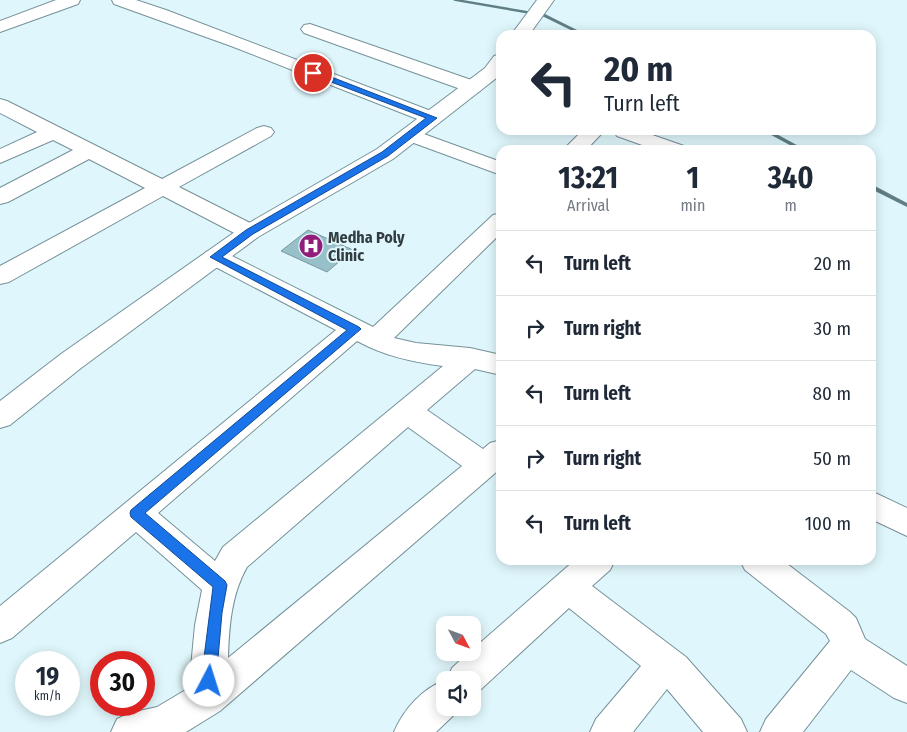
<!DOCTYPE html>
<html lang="en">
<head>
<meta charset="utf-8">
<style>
  :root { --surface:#fff; --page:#f2f2f3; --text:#1f2937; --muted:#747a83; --line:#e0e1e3 }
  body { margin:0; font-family:"Fira Sans Condensed",sans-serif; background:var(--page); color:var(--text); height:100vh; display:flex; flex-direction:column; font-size:19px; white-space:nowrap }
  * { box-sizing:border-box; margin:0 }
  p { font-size:16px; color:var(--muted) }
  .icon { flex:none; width:28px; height:28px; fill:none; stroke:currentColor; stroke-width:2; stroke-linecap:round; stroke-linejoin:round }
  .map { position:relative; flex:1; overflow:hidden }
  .panel { position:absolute; left:496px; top:145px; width:380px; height:420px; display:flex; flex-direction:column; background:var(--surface); border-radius:15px; box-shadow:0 2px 12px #0003 }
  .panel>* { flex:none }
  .hud { position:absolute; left:496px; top:30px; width:380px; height:105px; border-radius:15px; box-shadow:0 2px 12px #0003; background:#fff; color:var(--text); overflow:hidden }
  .needle { width:32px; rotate:131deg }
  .buttons { position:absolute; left:436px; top:616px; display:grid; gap:10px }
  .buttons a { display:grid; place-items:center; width:45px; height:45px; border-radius:10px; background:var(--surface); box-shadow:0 2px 12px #0003; font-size:25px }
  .speed { position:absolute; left:15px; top:651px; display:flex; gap:10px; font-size:25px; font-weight:700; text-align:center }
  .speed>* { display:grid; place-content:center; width:65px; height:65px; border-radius:50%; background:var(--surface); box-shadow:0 2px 12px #0003; line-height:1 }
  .speed small { font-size:12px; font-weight:400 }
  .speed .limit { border:8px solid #d22; background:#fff; color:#111 }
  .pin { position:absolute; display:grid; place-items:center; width:42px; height:42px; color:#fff; margin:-21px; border:2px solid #fff; border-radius:50%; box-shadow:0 1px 5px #0007 }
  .me { position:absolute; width:55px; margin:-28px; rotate:5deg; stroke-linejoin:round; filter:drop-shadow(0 0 4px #0008) }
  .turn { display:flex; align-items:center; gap:18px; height:105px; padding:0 25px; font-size:22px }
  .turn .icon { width:65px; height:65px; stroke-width:2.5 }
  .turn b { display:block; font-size:35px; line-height:42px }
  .eta { display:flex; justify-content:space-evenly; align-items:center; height:85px; text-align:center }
  .eta b { font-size:30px; font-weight:700; line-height:35px }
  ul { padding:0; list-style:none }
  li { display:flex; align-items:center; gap:15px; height:65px; padding:0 25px; border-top:1px solid var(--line) }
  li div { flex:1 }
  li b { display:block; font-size:19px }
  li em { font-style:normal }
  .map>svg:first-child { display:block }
</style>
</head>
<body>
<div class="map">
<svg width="907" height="732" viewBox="0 0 907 732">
  <rect width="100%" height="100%" fill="#dff7fc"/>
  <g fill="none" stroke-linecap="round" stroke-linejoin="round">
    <!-- stream -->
    <g fill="#5f7e85" fill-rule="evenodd">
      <polygon points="453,0 463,0 545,14 587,35 581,35 542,16 455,1"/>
      <polygon points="762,130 769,130 806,150 799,150"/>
      <polygon points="871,184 907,203 907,207 871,189"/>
    </g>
  </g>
  <!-- building -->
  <polygon fill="#98c0c9" stroke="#7c989f" points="308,230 353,250 327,272 281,251"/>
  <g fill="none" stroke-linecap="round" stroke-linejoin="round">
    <defs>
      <g id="minor">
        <polygon points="56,0 80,0 78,4 0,32 0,21"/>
        <polygon points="112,0 136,0 166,10 439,114 442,118 439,122 432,124 425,122 231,46 114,4"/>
        <polygon points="310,24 480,83 483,87 480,91 473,93 466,91 304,33 301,29 304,25"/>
        <polygon points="0,99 7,101 162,179 257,128 264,126 271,128 274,132 271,136 179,187 258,227 262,232 258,237 250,239 242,237 163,196 9,282 0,284 0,266 145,188 89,159 8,202 0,204 0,188 73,150 53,140 0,163 0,149 37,132 0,113"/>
        <polygon points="410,129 501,162 501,175 403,139 400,135 403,131"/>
        <polygon points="583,130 605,130 586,150 563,150"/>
        <polygon points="615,130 638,130 684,146 688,150 656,150 617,136 614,132"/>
        <path d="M501,213v20l-107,105 22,5 54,5 31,7v20l-26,-6 -48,41 56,39 7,-6 11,-3v28l-281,243 -34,21h-75l6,-13 13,-6 27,-6 32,-19 6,-63 7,-35 -66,-58 -124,106 -12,5v-37l336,-276 -130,-68 -3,-5 3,-5 9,-3 9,3 149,75 120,-112zM357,341c28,15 55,21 86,25l-220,181 -8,14 -57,-48zM408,427l54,39 -234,192c1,-31 3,-63 19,-91z"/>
        <polygon points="871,491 907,508 907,536 871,519"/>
        <polygon points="575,560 615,560 610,570 592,586 686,657 741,719 747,732 703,732 667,689 633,732 590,732 596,719 641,666 569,608 478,692 472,694 472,680 447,680 452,668 469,652 472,652 472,650"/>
        <polygon points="740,560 782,560 850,612 856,618 865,639 907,666 907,703 894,698 851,670 803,732 760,732 766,719 830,641 826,634 745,570"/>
        <path d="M445,680v28h14l-1,3 -22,21h-42c10,-23 28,-43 51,-52z"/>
      </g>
      <g id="major">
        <polygon points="537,0 554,0 529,35 511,35"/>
        <polygon points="501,54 501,73 499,76 393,159 258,237 81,368 10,425 0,428 0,401 61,354 242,227 377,149 485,68 494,56"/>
      </g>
    </defs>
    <!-- minor casing -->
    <use href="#minor" stroke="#759198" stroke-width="2"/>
    <!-- major casing -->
    <use href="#major" stroke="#759198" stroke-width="2"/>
    <!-- minor -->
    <use href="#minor" fill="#fff" fill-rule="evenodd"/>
    <!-- major -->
    <use href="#major" fill="#fff" fill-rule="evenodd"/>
  </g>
  <!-- route -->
  <polygon fill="#1a73e8" stroke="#114b97" points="310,71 316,71 437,118 388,156 253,234 222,257 359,327 361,329 145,513 225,581 227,585 222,613 216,681 214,686 209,689 204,686 201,681 213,587 131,517 130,513 131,510 347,330 210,257 246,230 382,152 426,118 310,74"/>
  <!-- icons -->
  <defs>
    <symbol id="hospital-disc" viewBox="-11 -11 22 22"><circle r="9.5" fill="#921c7a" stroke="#dff7fc"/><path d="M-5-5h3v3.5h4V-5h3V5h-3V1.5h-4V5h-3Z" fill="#fff"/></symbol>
  </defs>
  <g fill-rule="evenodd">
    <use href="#hospital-disc" x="297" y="232" width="28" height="28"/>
  </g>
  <g text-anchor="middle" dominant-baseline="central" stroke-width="4" stroke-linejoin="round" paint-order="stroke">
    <!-- poi labels -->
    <g font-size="16" font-weight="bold" fill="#313d40" stroke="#dff7fc" text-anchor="start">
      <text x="328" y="237">Medha Poly<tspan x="328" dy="18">Clinic</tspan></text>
    </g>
  </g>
</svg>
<div class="buttons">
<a><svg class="needle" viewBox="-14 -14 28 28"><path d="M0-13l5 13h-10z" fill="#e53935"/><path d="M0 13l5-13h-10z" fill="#747a83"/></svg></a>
<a><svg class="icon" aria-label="sound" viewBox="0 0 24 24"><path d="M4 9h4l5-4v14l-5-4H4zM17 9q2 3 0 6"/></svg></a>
</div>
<div class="speed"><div>19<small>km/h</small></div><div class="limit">30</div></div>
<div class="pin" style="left:313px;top:73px;background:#d93025"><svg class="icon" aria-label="arrive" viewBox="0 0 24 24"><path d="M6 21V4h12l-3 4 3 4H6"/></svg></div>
<svg class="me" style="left:209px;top:681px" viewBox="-20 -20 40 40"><circle r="19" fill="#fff"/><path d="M0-13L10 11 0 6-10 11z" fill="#1a73e8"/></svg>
<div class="hud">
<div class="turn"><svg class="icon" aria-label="left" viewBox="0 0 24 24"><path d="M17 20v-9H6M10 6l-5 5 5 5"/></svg><div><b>20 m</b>Turn left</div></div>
</div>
<section class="panel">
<div class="eta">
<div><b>13:21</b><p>Arrival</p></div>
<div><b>1</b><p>min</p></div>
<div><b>340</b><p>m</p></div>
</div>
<ul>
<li><svg class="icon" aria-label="left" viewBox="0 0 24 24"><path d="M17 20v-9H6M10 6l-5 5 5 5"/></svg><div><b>Turn left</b></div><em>20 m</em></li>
<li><svg class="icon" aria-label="right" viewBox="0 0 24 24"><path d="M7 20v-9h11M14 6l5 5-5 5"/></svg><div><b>Turn right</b></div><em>30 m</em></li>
<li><svg class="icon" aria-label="left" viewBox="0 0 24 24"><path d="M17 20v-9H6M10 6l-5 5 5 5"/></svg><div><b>Turn left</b></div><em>80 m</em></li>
<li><svg class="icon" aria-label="right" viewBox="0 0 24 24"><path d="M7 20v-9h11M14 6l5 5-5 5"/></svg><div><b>Turn right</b></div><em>50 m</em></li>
<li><svg class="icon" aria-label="left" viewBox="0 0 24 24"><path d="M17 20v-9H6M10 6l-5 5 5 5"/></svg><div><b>Turn left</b></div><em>100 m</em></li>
</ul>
</section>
</div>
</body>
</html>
